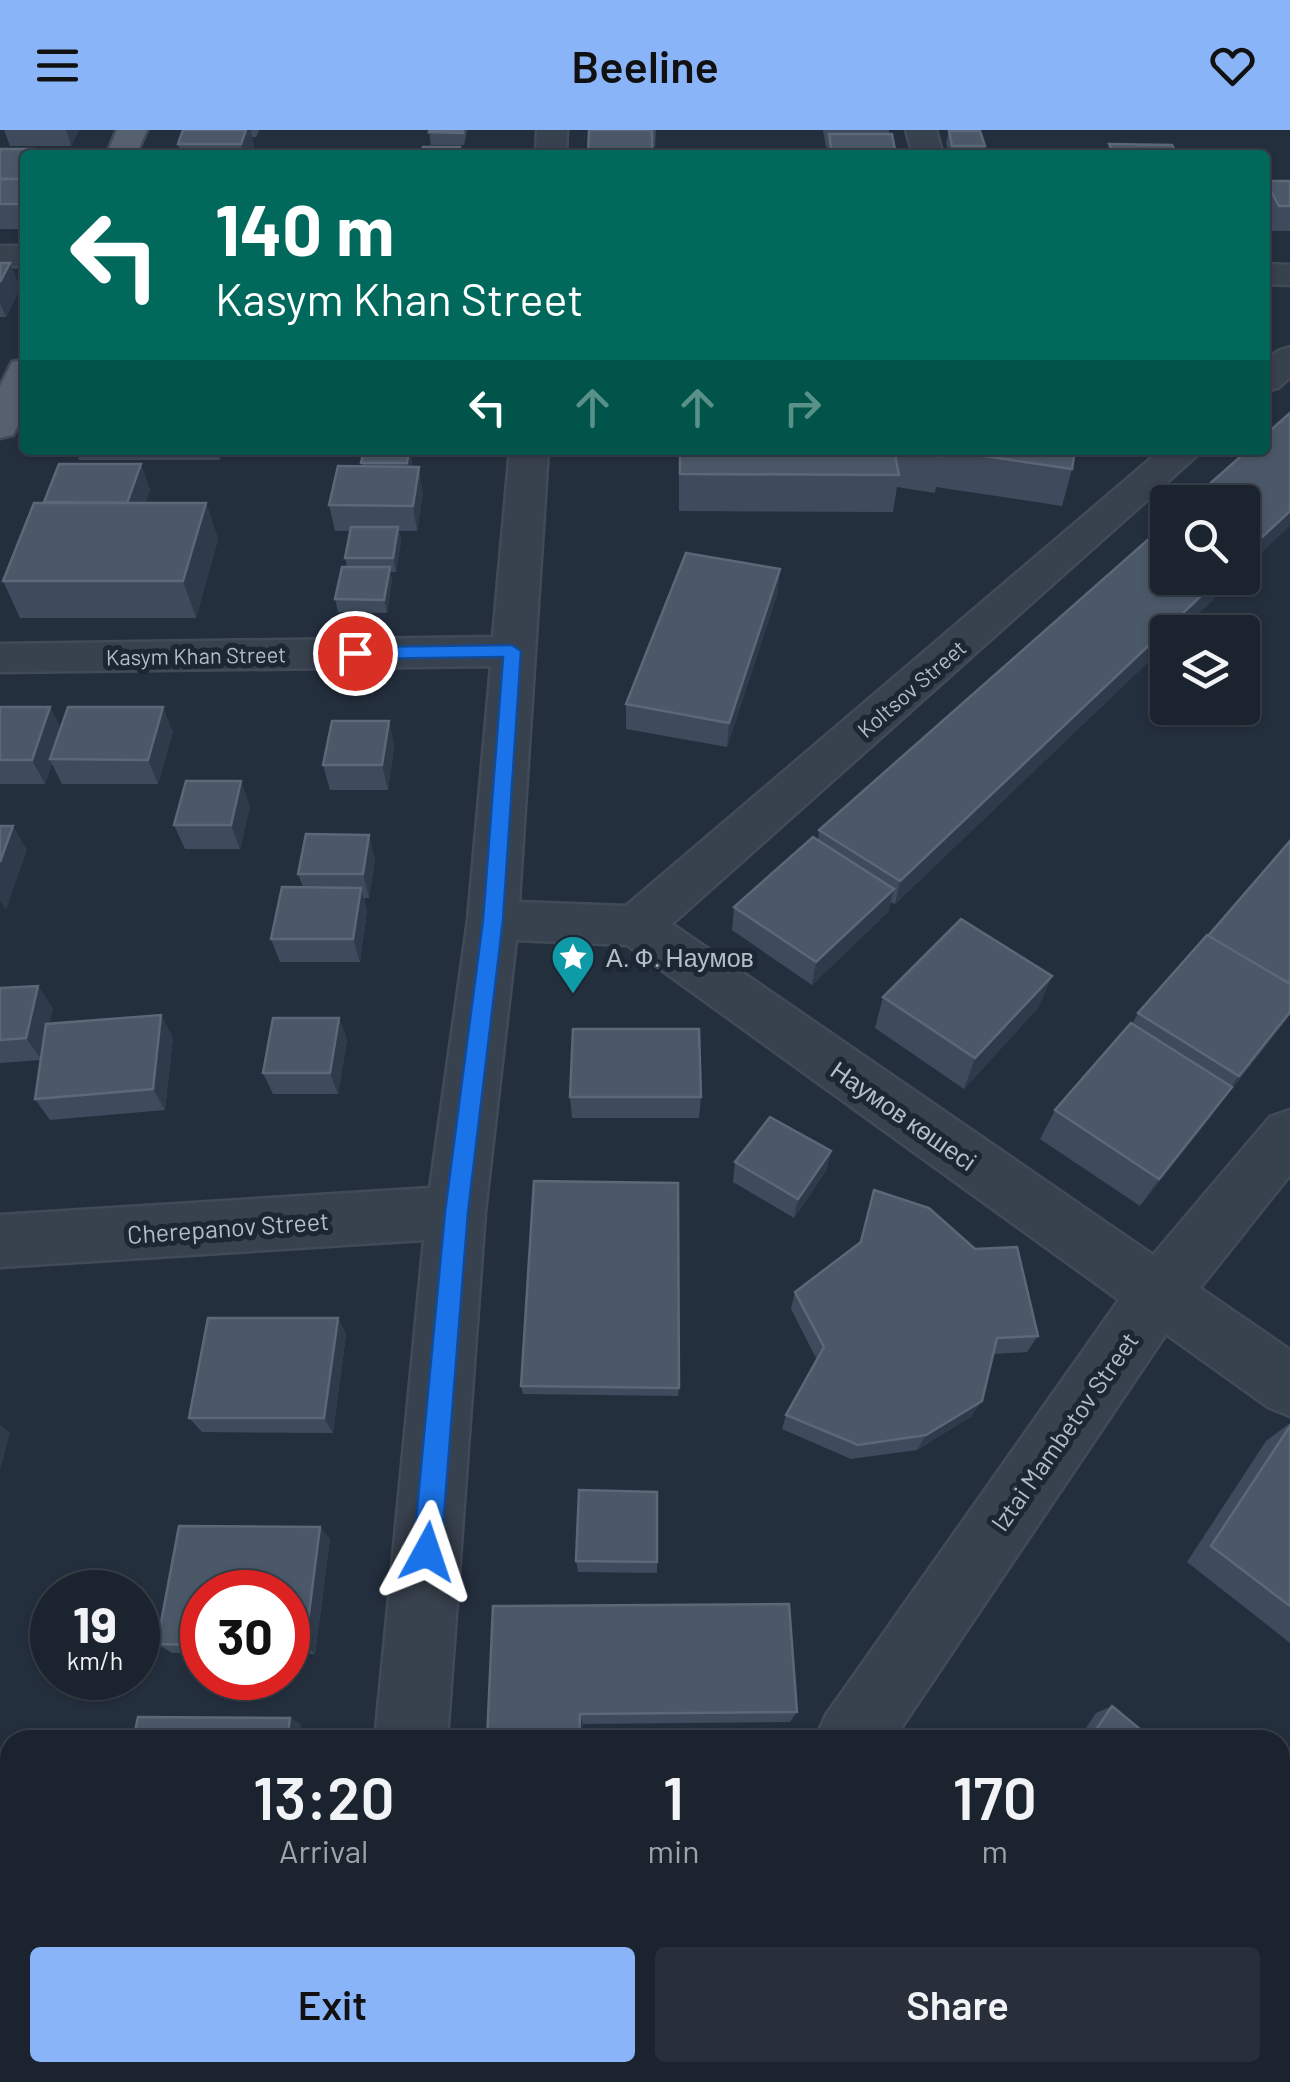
<!DOCTYPE html>
<html lang="en">
<head>
<meta charset="utf-8">
<style>
  :root { --surface:#1b232e; --page:#282f3a; --text:#f1f3f6; --muted:#a0a4aa; --line:#39404a; --accent:#8ab4f8 }
  body { margin:0; font-family:Barlow,sans-serif; background:var(--page); color:var(--text); height:100vh; display:flex; flex-direction:column; font-size:38px; white-space:nowrap }
  * { box-sizing:border-box; margin:0 }
  p { font-size:32px; color:var(--muted) }
  .icon { flex:none; width:55px; height:55px; fill:none; stroke:currentColor; stroke-width:2; stroke-linecap:round; stroke-linejoin:round }
  .map { position:relative; flex:1; overflow:hidden }
  .side { position:absolute; left:0px; top:1600px; width:1290px; height:352px; display:flex; flex-direction:column; background:var(--surface); border-radius:30px 30px 0 0; box-shadow:0 2px 8px #0004,0 0 0 2px var(--line) }
  .side>* { flex:none }
  .top-card { position:absolute; left:20px; top:20px; width:1250px; height:305px; border-radius:10px; box-shadow:0 2px 8px #0004,0 0 0 2px var(--line); background:#00695c; color:#fff; overflow:hidden }
  .fabs { position:absolute; left:1150px; top:355px; display:grid; gap:20px }
  .fabs a { display:grid; place-items:center; width:110px; height:110px; border-radius:10px; background:var(--surface); box-shadow:0 2px 8px #0004,0 0 0 2px var(--line); font-size:50px }
  .speed { position:absolute; left:30px; top:1440px; display:flex; gap:20px; font-size:50px; font-weight:700; text-align:center }
  .speed>* { display:grid; place-content:center; width:130px; height:130px; border-radius:50%; background:var(--surface); box-shadow:0 2px 8px #0004,0 0 0 2px var(--line); line-height:1 }
  .speed small { font-size:25px; font-weight:400 }
  .speed .limit { border:15px solid #d22; background:#fff; color:#111 }
  .pin { position:absolute; display:grid; place-items:center; width:85px; height:85px; color:#fff; margin:-42px; border:5px solid #fff; border-radius:50%; box-shadow:0 2px 10px #0007 }
  .me { position:absolute; width:110px; margin:-55px; rotate:5deg; stroke-linejoin:round; filter:drop-shadow(0 0 8px #0008) }
  .turn { display:flex; align-items:center; gap:35px; height:210px; padding:0 30px; font-size:45px }
  .turn .icon { width:130px; height:130px; stroke-width:2.5 }
  .turn b { display:block; font-size:70px; line-height:85px }
  .lanes { display:flex; align-items:center; height:95px; padding:0 30px; background:#0003; justify-content:center; gap:50px; direction:ltr }
  .lanes .off { opacity:.35 }
  .eta { display:flex; justify-content:space-evenly; align-items:center; height:170px; text-align:center }
  .eta b { font-size:60px; font-weight:600; line-height:70px }
  .primary-button { display:flex; gap:20px; margin-top:auto; padding:20px 30px }
  .primary-button a { flex:1; height:115px; border-radius:10px; background:var(--accent); color:#111; font-size:40px; font-weight:600; line-height:115px; text-align:center }
  .primary-button a+a { background:var(--page); color:var(--text) }
  header { display:flex; justify-content:space-between; align-items:center; height:130px; padding:0 30px; background:var(--accent); color:#111; font-size:45px; font-weight:600 }
  .map>svg:first-child { display:block }
</style>
</head>
<body>
<header><svg class="icon" aria-label="menu" viewBox="0 0 24 24"><path d="M4 6h16M4 12h16M4 18h16"/></svg>Beeline<svg class="icon" aria-label="heart" viewBox="0 0 24 24"><path d="M12 20l-8-8c-3-5 5-10 8-4 3-6 11-1 8 4z"/></svg></header>
<div class="map">
<svg width="1290" height="1952" viewBox="0 0 1290 1952">
  <rect width="100%" height="100%" fill="#242f3e"/>
  <g fill="none" stroke-linecap="round" stroke-linejoin="round">
    <defs>
      <g id="minor">
        <polygon points="537,0 567,0 566,25 536,25"/>
        <polygon points="906,0 936,0 943,25 913,25"/>
        <rect x="0" y="116" width="25" height="20"/>
        <polygon points="1265,134 1290,135 1290,155 1265,154"/>
        <polygon points="1290,217 1290,247 1278,258 1265,261 1265,231 1278,221"/>
        <polygon points="510,320 548,320 519,772 626,776 1161,320 1203,320 672,794 1153,1125 1270,987 1290,980 1290,1045 1200,1158 1290,1220 1290,1286 1268,1277 1166,1204 893,1610 815,1610 826,1585 1119,1170 627,815 516,810 485,1082 447,1610 375,1610 424,1110 0,1137 0,1085 430,1058 468,790 491,536 0,542 0,514 493,507"/>
        <polygon points="342,1942 422,1942 421,1952 341,1952"/>
        <polygon points="580,1942 663,1942 659,1952 576,1952"/>
      </g>
      <g id="major">
        <polygon points="117,0 147,0 136,25 106,25"/>
        <polygon points="25,229 25,282 13,305 0,308 0,256 12,232"/>
      </g>
    </defs>
    <!-- minor casing -->
    <use href="#minor" stroke="#414a57" stroke-width="5"/>
    <!-- major casing -->
    <use href="#major" stroke="#414a57" stroke-width="5"/>
    <!-- minor -->
    <use href="#minor" fill="#38414e" fill-rule="evenodd"/>
    <!-- major -->
    <use href="#major" fill="#56606e" fill-rule="evenodd"/>
  </g>
  <!-- wall -->
  <g fill="#3f4b5c">
    <polygon points="4,0 79,0 71,16 10,16"/>
    <polygon points="183,0 259,0 256,7 252,7 254,16 251,25 181,25 178,14"/>
    <polygon points="467,0 464,15 431,15 429,2"/>
    <polygon points="589,0 656,0 655,17 652,17 652,25 588,25"/>
    <polygon points="823,0 889,0 889,4 896,25 827,25 827,17 826,17"/>
    <polygon points="949,1 985,16 983,25 949,25 946,13"/>
    <polygon points="0,19 25,25 25,99 0,99"/>
    <polygon points="1266,51 1290,51 1290,101 1270,101 1265,92"/>
    <polygon points="0,133 10,133 20,158 6,187 0,187"/>
    <polygon points="75,320 223,320 220,330 79,330"/>
    <polygon points="364,320 413,320 411,337 423,363 417,401 399,401 401,411 396,442 390,442 392,450 387,483 338,482 335,469 347,437 345,428 350,401 335,401 329,375 362,337"/>
    <polygon points="679,320 1075,320 1072,339 1062,376 936,357 935,363 897,357 893,382 679,381"/>
    <polygon points="141,334 150,360 145,373 206,373 218,409 196,488 20,488 3,451 44,373"/>
    <polygon points="780,439 777,465 727,617 626,599 626,574"/>
    <polygon points="1168,448 1236,448 1179,502 1168,502 1168,513 895,774 891,772 888,782 812,855 732,800 734,777 818,711 819,700"/>
    <polygon points="0,577 50,577 61,598 173,602 158,654 62,654 52,634 45,654 0,654"/>
    <polygon points="389,591 394,616 388,660 330,660 323,635"/>
    <polygon points="250,676 240,719 185,719 174,695"/>
    <polygon points="375,729 369,768 364,768 367,781 360,832 280,832 271,809 303,757 298,744"/>
    <polygon points="1052,846 1038,878 964,959 875,898 883,867"/>
    <polygon points="0,858 53,878 49,894 173,907 165,980 50,990 35,969 41,930 0,933"/>
    <polygon points="1138,883 1290,885 1140,1076 1040,1009 1055,980 1132,894"/>
    <polygon points="339,888 347,910 338,964 273,964 263,943"/>
    <polygon points="570,967 701,967 699,988 572,988"/>
    <polygon points="831,1021 826,1041 794,1088 733,1052 735,1032"/>
    <polygon points="874,1060 1038,1206 1027,1222 993,1224 972,1286 917,1320 851,1329 782,1299 786,1285 817,1230 791,1179 795,1162 859,1113"/>
    <polygon points="338,1188 346,1205 333,1303 202,1302 189,1288"/>
    <polygon points="521,1256 679,1258 678,1266 523,1264"/>
    <polygon points="1290,1293 1290,1513 1187,1432 1266,1311"/>
    <polygon points="657,1362 657,1443 578,1442 576,1431"/>
    <polygon points="179,1396 320,1397 330,1409 315,1524 288,1524 288,1462 202,1462 202,1523 172,1523 157,1514"/>
    <polygon points="493,1476 797,1582 790,1592 583,1594"/>
    <polygon points="1112,1576 1153,1610 1078,1610 1096,1583"/>
    <polygon points="1146,1942 1228,1942 1238,1952 1140,1952"/>
  </g>
  <!-- shaded-wall -->
  <g fill="#2f3b4b">
    <polygon points="66,0 79,0 71,16"/>
    <polygon points="246,0 251,0 254,16 251,25 243,25 241,14"/>
    <polygon points="10,133 20,158 6,187 0,173 0,152"/>
    <polygon points="217,320 223,320 220,330"/>
    <polygon points="409,320 413,320 409,347 407,333"/>
    <polygon points="141,334 150,360 136,398 127,373"/>
    <polygon points="419,337 423,363 417,401 413,376"/>
    <polygon points="206,373 218,409 196,488 183,451"/>
    <polygon points="1290,381 1290,396 1242,441 1242,426"/>
    <polygon points="398,397 401,411 396,442 393,428"/>
    <polygon points="390,437 392,450 387,483 384,470"/>
    <polygon points="780,439 777,465 727,617 729,593"/>
    <polygon points="1220,448 1236,448 1179,502 1168,502 1168,513 895,774 900,751"/>
    <polygon points="50,577 63,602 50,629 52,634 45,654 32,630"/>
    <polygon points="163,577 173,602 158,654 148,630"/>
    <polygon points="389,591 394,616 388,660 382,635"/>
    <polygon points="241,651 250,676 240,719 231,695"/>
    <polygon points="13,696 27,720 6,780 0,770 0,732"/>
    <polygon points="369,705 375,729 369,768 363,744"/>
    <polygon points="361,758 367,781 360,832 353,809"/>
    <polygon points="894,759 888,782 812,855 816,832"/>
    <polygon points="1052,846 1038,878 964,959 975,928"/>
    <polygon points="38,856 53,878 42,930 26,908"/>
    <polygon points="1290,882 1290,885 1218,976 1239,946"/>
    <polygon points="161,885 173,907 165,980 153,959"/>
    <polygon points="339,888 347,910 338,964 330,943"/>
    <polygon points="1232,957 1211,987 1140,1076 1159,1049"/>
    <polygon points="831,1021 826,1041 794,1088 798,1069"/>
    <polygon points="338,1188 346,1205 333,1303 324,1288"/>
    <polygon points="982,1271 972,1286 917,1320 926,1305"/>
    <polygon points="0,1295 10,1303 0,1340"/>
    <polygon points="320,1397 330,1409 315,1524 305,1515"/>
    <polygon points="580,1584 583,1594 582,1610 579,1610"/>
    <polygon points="290,1588 301,1594 299,1610 287,1610"/>
  </g>
  <!-- building -->
  <g fill="#4b5868" stroke="#5c6777" stroke-width="2.5">
    <polygon points="183,0 246,0 241,14 178,14"/>
    <polygon points="430,0 463,0 463,3 429,2"/>
    <polygon points="589,0 652,0 652,23 588,23"/>
    <polygon points="949,1 980,1 985,16 952,16"/>
    <polygon points="829,4 892,4 896,25 832,25"/>
    <polygon points="1109,14 1172,15 1177,25 1114,25"/>
    <polygon points="423,17 460,17 458,25 421,25"/>
    <polygon points="0,19 32,19 29,25 25,25 25,36 19,49 0,49"/>
    <rect x="0" y="49" width="25" height="25"/>
    <polygon points="1266,51 1290,51 1290,76 1279,76"/>
    <polygon points="0,133 10,133 0,152"/>
    <polygon points="1290,283 1290,381 1242,426 1242,372 1189,372 1248,320 1265,320 1265,305"/>
    <polygon points="364,320 409,320 407,333 361,333"/>
    <polygon points="680,320 894,320 899,345 680,344"/>
    <polygon points="901,320 943,320 942,326"/>
    <polygon points="943,320 1075,320 1072,339"/>
    <polygon points="59,334 141,334 127,373 44,372"/>
    <polygon points="338,336 419,337 413,376 329,375"/>
    <polygon points="34,373 206,373 183,451 3,451"/>
    <polygon points="1168,392 1168,448 1220,448 900,751 819,700"/>
    <polygon points="351,397 398,397 393,428 345,428"/>
    <polygon points="686,423 780,439 729,593 626,574"/>
    <polygon points="342,437 390,437 384,470 335,469"/>
    <polygon points="0,577 50,577 32,630 0,630"/>
    <polygon points="68,577 163,577 148,630 50,629"/>
    <polygon points="332,591 389,591 382,635 323,635"/>
    <polygon points="186,651 241,651 231,695 174,695"/>
    <polygon points="0,696 13,696 0,732"/>
    <polygon points="306,704 369,705 363,744 298,744"/>
    <polygon points="813,707 894,759 816,832 734,777"/>
    <polygon points="1290,711 1290,854 1208,806"/>
    <polygon points="282,757 361,758 353,809 271,809"/>
    <polygon points="961,789 1052,846 975,928 883,867"/>
    <polygon points="1207,805 1290,854 1290,882 1239,946 1138,883"/>
    <polygon points="38,856 26,908 0,910 0,858"/>
    <polygon points="161,885 153,959 35,969 46,894"/>
    <polygon points="273,888 339,888 330,943 263,943"/>
    <polygon points="1131,893 1232,957 1159,1049 1055,980"/>
    <polygon points="573,899 699,899 701,967 570,967"/>
    <polygon points="770,987 831,1021 798,1069 735,1032"/>
    <polygon points="534,1051 678,1053 679,1258 521,1256"/>
    <polygon points="874,1060 929,1078 975,1119 1017,1117 1038,1206 997,1208 982,1271 926,1305 858,1315 786,1285 824,1217 795,1162 861,1112"/>
    <polygon points="208,1188 338,1188 324,1288 189,1288"/>
    <polygon points="1290,1296 1290,1476 1211,1416"/>
    <polygon points="579,1360 657,1362 657,1432 576,1431"/>
    <polygon points="179,1396 320,1397 305,1515 288,1515 288,1462 202,1462 202,1515 157,1514"/>
    <polygon points="789,1474 797,1582 580,1584 579,1610 487,1610 493,1476"/>
    <polygon points="1112,1576 1153,1610 1089,1610"/>
    <polygon points="138,1587 290,1588 287,1610 133,1610"/>
    <rect x="0" y="1770" width="10" height="158"/>
    <polygon points="463,1942 539,1942 532,1952 472,1952"/>
    <polygon points="979,1942 994,1942 988,1952"/>
    <polygon points="1178,1942 1228,1942 1238,1952 1173,1952"/>
  </g>
  <!-- route -->
  <polygon fill="#1a73e8" stroke="#114b97" stroke-width="2.5" points="512,515 521,521 503,790 468,1082 441,1422 437,1431 427,1435 417,1431 413,1422 445,1082 483,790 503,527 355,529 346,523 355,517"/>
  <!-- icons -->
  <defs>
    <symbol id="sight-pin" viewBox="-11 -11 22 30"><path d="M0 17L-7.5 6A9.5 9.5 0 1 1 7.5 6Z" fill="#0f9aa8" stroke="#1d2633"/><path d="M0-6L1.8-2.2L6-1.7L2.9 1.2L3.7 5.4L0 3.3L-3.7 5.4L-2.9 1.2L-6-1.7L-1.8-2.2Z" fill="#fff"/></symbol>
  </defs>
  <g fill-rule="evenodd">
    <use href="#sight-pin" x="548" y="802" width="50" height="68"/>
  </g>
  <g text-anchor="middle" dominant-baseline="central" stroke-width="10" stroke-linejoin="round" paint-order="stroke">
    <!-- far-street labels -->
    <g font-size="22" fill="#b4bcc9" stroke="#1d2633">
      <text transform="translate(196 525) rotate(-1)">Kasym Khan Street</text>
      <text transform="translate(911 558) rotate(-41)">Koltsov Street</text>
    </g>
    <!-- poi labels -->
    <g font-size="25" fill="#b4bcc9" stroke="#1d2633" text-anchor="start">
      <text x="606" y="827">А. Ф. Наумов</text>
    </g>
    <!-- street labels -->
    <g font-size="25" fill="#b4bcc9" stroke="#1d2633">
      <text transform="translate(904 985) rotate(35)">Наумов көшесі</text>
      <text transform="translate(228 1097) rotate(-4)">Cherepanov Street</text>
      <text transform="translate(1064 1301) rotate(-55)">Iztai Mambetov Street</text>
    </g>
  </g>
</svg>
<div class="fabs">
<a><svg class="icon" aria-label="search" viewBox="0 0 24 24"><circle cx="10" cy="10" r="6"/><path d="M15 15l6 6"/></svg></a>
<a><svg class="icon" aria-label="layers" viewBox="0 0 24 24"><path d="M12 4l9 5-9 5-9-5zM3 14l9 5 9-5"/></svg></a>
</div>
<div class="speed"><div>19<small>km/h</small></div><div class="limit">30</div></div>
<div class="pin" style="left:355px;top:523px;background:#d93025"><svg class="icon" aria-label="arrive" viewBox="0 0 24 24"><path d="M6 21V4h12l-3 4 3 4H6"/></svg></div>
<svg class="me" style="left:427px;top:1422px" viewBox="-20 -20 40 40"><path d="M0-17L14 15 0 8-14 15z" fill="#1a73e8" stroke="#fff" stroke-width="4"/></svg>
<div class="top-card">
<div class="turn"><svg class="icon" aria-label="left" viewBox="0 0 24 24"><path d="M17 20v-9H6M10 6l-5 5 5 5"/></svg><div><b>140 m</b>Kasym Khan Street</div></div>
<div class="lanes"><svg class="icon" aria-label="left" viewBox="0 0 24 24"><path d="M17 20v-9H6M10 6l-5 5 5 5"/></svg><svg class="icon off" aria-label="ahead" viewBox="0 0 24 24"><path d="M12 20V5M6 11l6-6 6 6"/></svg><svg class="icon off" aria-label="ahead" viewBox="0 0 24 24"><path d="M12 20V5M6 11l6-6 6 6"/></svg><svg class="icon off" aria-label="right" viewBox="0 0 24 24"><path d="M7 20v-9h11M14 6l5 5-5 5"/></svg></div>
</div>
<section class="side">
<div class="eta">
<div><b>13:20</b><p>Arrival</p></div>
<div><b>1</b><p>min</p></div>
<div><b>170</b><p>m</p></div>
</div>
<div class="primary-button"><a>Exit</a><a>Share</a></div>
</section>
</div>
</body>
</html>
